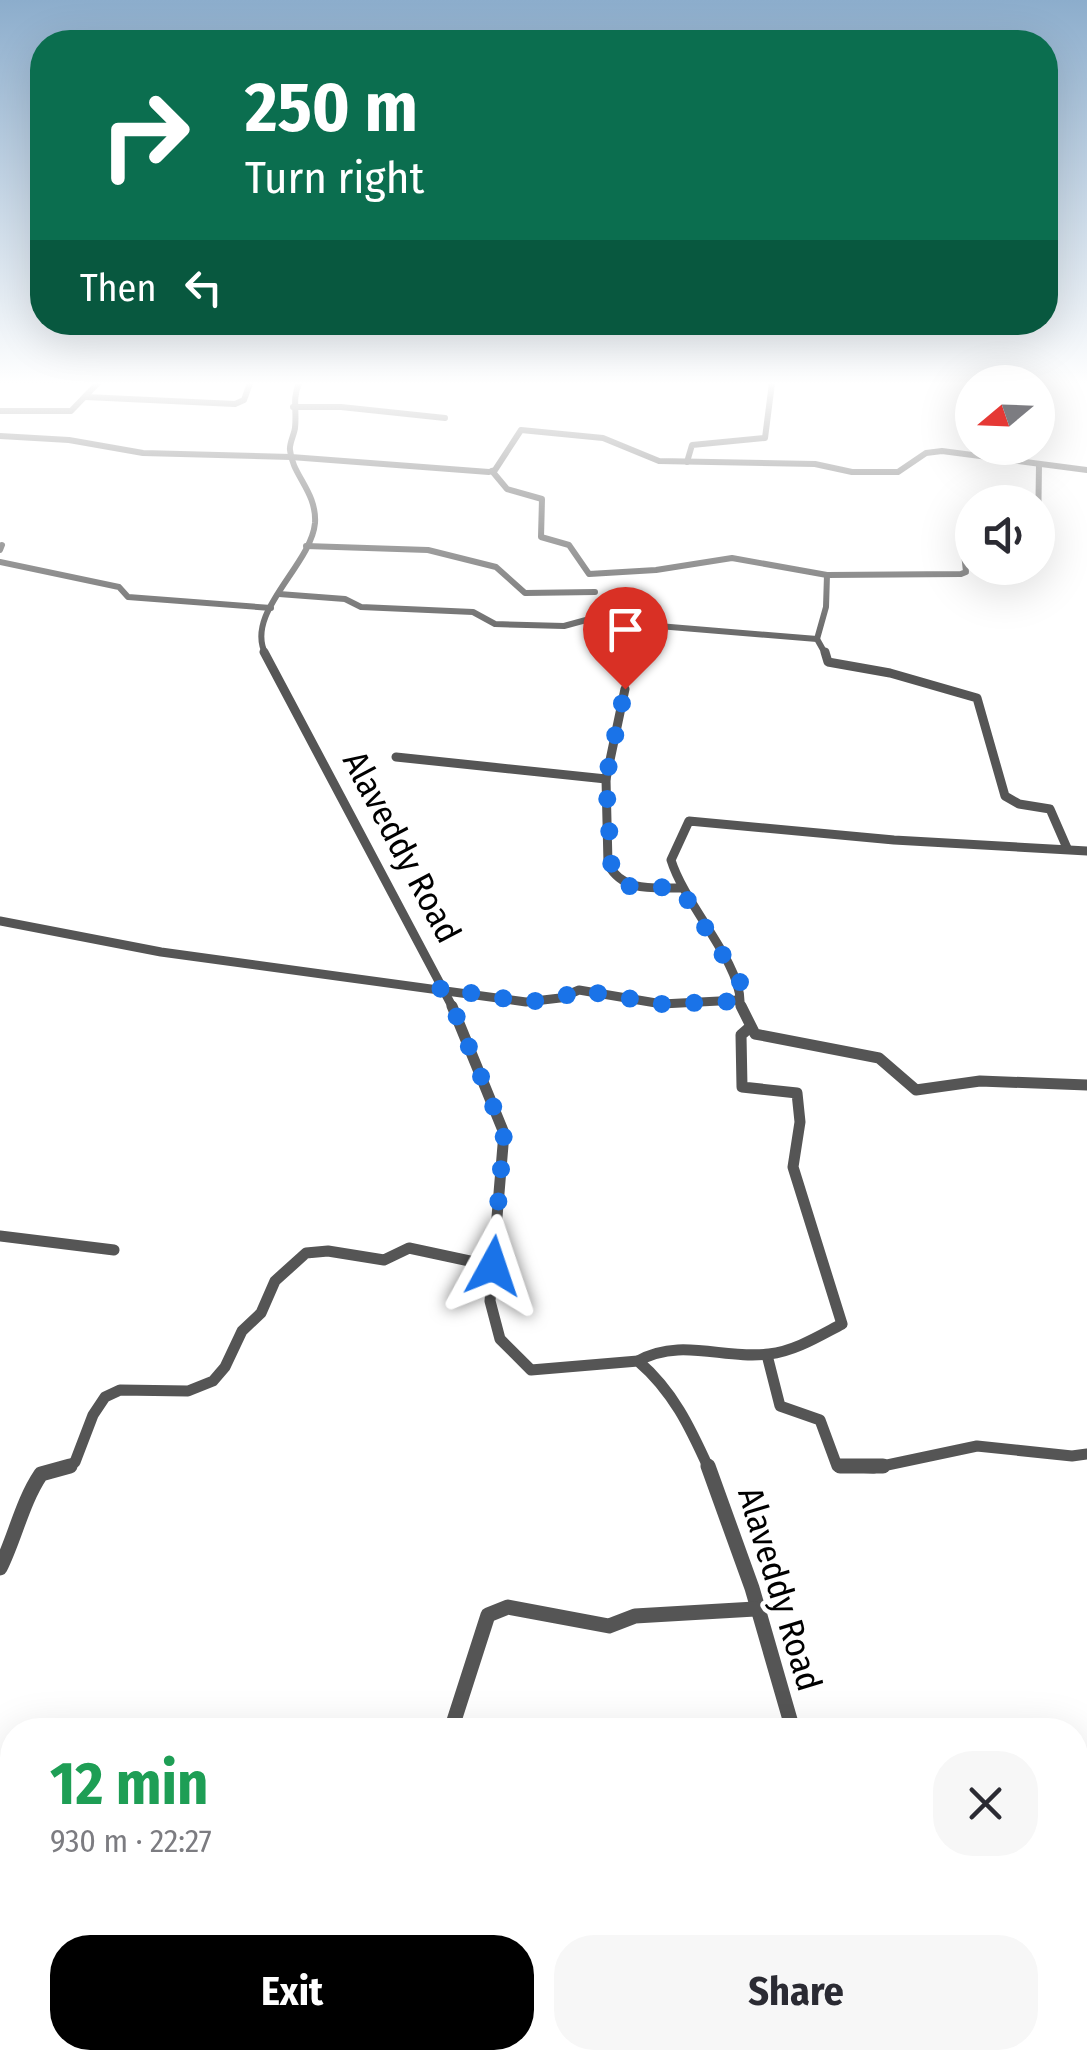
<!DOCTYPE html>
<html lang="en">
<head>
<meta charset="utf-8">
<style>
  :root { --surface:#fff; --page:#f7f7f7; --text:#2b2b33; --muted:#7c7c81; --accent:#000 }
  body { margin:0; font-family:"Fira Sans Condensed",sans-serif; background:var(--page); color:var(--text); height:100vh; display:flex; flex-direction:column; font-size:38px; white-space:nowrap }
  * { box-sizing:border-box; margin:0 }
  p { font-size:32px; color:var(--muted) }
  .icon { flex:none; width:55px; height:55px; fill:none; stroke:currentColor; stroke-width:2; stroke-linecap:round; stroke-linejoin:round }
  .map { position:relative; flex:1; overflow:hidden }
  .sheet { position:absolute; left:0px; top:1718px; width:1088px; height:352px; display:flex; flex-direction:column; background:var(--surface); border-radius:40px 40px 0 0; box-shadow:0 10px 40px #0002 }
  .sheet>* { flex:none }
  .guide { position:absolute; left:30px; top:30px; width:1028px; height:305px; border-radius:40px; box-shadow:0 10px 40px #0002; background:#0b6e4f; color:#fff; overflow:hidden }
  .needle { width:65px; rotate:251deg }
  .controls { position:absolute; left:955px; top:365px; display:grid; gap:20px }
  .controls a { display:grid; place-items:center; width:100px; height:100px; border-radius:50%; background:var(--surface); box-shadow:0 10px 40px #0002; font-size:50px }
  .pin { position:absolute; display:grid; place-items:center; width:85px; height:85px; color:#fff; margin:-102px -42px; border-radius:50% 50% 50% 0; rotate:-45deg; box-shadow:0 0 10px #0007 }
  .pin .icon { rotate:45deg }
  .me { position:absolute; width:110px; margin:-55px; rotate:5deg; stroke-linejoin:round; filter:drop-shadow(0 0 8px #0008) }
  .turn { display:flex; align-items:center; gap:35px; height:210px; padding:0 50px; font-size:45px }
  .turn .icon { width:130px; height:130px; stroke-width:2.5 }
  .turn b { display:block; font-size:70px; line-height:85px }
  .then { display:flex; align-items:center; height:95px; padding:0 50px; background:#0003; gap:20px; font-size:38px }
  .round { display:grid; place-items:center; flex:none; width:105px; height:105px; border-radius:40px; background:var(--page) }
  .headline { display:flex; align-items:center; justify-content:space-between; height:170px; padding:0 50px }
  h1 { font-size:60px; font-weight:700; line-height:75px; color:#1e9e55 }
  .action { display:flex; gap:20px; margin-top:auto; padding:20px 50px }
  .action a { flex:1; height:115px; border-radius:40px; background:var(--accent); color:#fff; font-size:40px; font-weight:700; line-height:115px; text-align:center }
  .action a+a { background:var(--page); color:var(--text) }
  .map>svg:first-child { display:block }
</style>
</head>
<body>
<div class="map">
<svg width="1087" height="2068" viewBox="0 0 1087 2068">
  <rect width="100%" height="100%" fill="#fff"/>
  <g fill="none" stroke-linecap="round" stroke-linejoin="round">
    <!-- minor-far3 -->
    <g stroke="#555" stroke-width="6">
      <polyline points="86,397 235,404 244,400 250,383"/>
      <polyline points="293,407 341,407 445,418"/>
      <polyline points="0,411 71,411 98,383"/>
      <polyline points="0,436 69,440 143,453 291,457 489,472 495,470 521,430 603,438 659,461 815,464 852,472 898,472 926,453 942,451 1087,470"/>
      <polyline points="687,462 692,445 765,438 772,383"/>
      <polyline points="492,471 507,489 542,499 541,537 569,545 589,574 656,570 732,558 827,575"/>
      <polyline points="1038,534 1039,465"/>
      <polyline points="306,546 428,550 496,567 525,593 595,592"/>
      <polyline points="0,550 2,545"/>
      <polyline points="0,562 119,587 128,597 271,608"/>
      <polyline points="279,594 345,599 361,607 473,612 495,624 564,626 586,620 817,639 826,655"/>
      <polyline points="817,639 826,607 827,575 961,574 966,572 963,544 972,539"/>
      <path d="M266,655c-23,-42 45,-89 49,-132 2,-31 -23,-48 -25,-73 -1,-6 4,-15 5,-22 2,-18 -3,-28 4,-45"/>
    </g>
    <!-- minor-far2 -->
    <g stroke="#555" stroke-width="9">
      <polyline points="264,652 453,1008"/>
      <polyline points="825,652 828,662 890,673 977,698 1005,796 1019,804 1050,809 1067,848"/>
      <path d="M625,689l-19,90 2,85c15,28 44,24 72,24"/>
      <polyline points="396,757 606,779"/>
      <polyline points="0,921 161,952 526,1002 560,998 579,990 662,1004 738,1000 742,1008"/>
      <path d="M740,1001c0,-39 -55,-96 -69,-141l18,-39 205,19 193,11"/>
    </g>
    <!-- minor-far1 -->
    <g stroke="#555" stroke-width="11">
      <path d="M452,1006l52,127 -14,168 10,38 31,31 107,-9c35,30 52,66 71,108"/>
      <polyline points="741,1006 755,1034 879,1058 916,1090 980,1081 1087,1085"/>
      <polyline points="0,1236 114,1250"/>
      <polyline points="767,1355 780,1406 820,1420 837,1466 873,1468 977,1446 1072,1456 1087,1454"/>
      <path d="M638,1361c43,-24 86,-1 131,-7 26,-3 50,-18 73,-30l-49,-157 7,-45 -3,-29 -55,-6 -1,-52 8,-7"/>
      <polyline points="64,1469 75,1462 93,1415 105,1397 120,1390 188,1391 213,1381 225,1367 242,1331 261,1313 275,1281 306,1253 328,1251 384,1260 409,1248 493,1266"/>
    </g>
    <!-- minor -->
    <g stroke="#555" stroke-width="15">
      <polyline points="708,1466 752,1588 793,1730"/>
      <polyline points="840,1466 883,1466"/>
      <path d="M0,1568c15,-30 22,-66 41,-94l29,-8"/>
      <polyline points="451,1730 488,1615 508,1607 609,1626 635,1616 755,1609"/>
      <polyline points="770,2058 770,2068"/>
      <polyline points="986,2058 999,2068"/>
      <polyline points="359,2068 360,2058"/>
    </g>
  </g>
  <!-- sky -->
  <linearGradient id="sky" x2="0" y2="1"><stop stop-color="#8cadcc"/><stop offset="0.57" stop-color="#fff"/><stop offset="1" stop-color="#fff" stop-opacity="0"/></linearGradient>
  <rect width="1087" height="672" fill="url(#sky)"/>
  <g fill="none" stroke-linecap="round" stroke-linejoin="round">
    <!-- route -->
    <polyline stroke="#1a73e8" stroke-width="18" stroke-dasharray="0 32.4" points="493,1266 504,1133 452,1005 440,988 526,1002 560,998 579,990 662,1004 740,1001 740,982 680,888 628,886 612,875 606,779 625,689"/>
  </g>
  <g text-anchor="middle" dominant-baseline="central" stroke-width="9" stroke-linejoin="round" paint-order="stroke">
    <!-- street labels -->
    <g font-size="35" fill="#000" stroke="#fff">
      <text transform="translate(402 847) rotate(62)">Alaveddy Road</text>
      <text transform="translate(780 1589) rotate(73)">Alaveddy Road</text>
    </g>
  </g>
</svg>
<div class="controls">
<a><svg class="needle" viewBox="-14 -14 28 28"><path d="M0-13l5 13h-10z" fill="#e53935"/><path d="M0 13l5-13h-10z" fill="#7c7c81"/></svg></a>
<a><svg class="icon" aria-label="sound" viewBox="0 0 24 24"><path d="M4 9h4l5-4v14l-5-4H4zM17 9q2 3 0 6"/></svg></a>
</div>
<div class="pin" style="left:625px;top:689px;background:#d93025"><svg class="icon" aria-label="arrive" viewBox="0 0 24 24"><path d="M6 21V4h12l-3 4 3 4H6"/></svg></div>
<svg class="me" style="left:493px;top:1266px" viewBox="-20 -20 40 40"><path d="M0-17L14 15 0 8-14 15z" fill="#1a73e8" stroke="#fff" stroke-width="4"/></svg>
<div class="guide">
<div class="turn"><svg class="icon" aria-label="right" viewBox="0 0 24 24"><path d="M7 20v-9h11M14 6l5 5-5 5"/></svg><div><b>250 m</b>Turn right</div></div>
<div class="then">Then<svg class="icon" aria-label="left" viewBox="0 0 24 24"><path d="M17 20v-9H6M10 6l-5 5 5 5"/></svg></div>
</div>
<section class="sheet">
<div class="headline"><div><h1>12 min</h1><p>930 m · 22:27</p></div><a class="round"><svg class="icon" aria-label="close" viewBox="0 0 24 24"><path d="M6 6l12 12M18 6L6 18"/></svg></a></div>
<div class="action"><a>Exit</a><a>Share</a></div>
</section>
</div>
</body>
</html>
